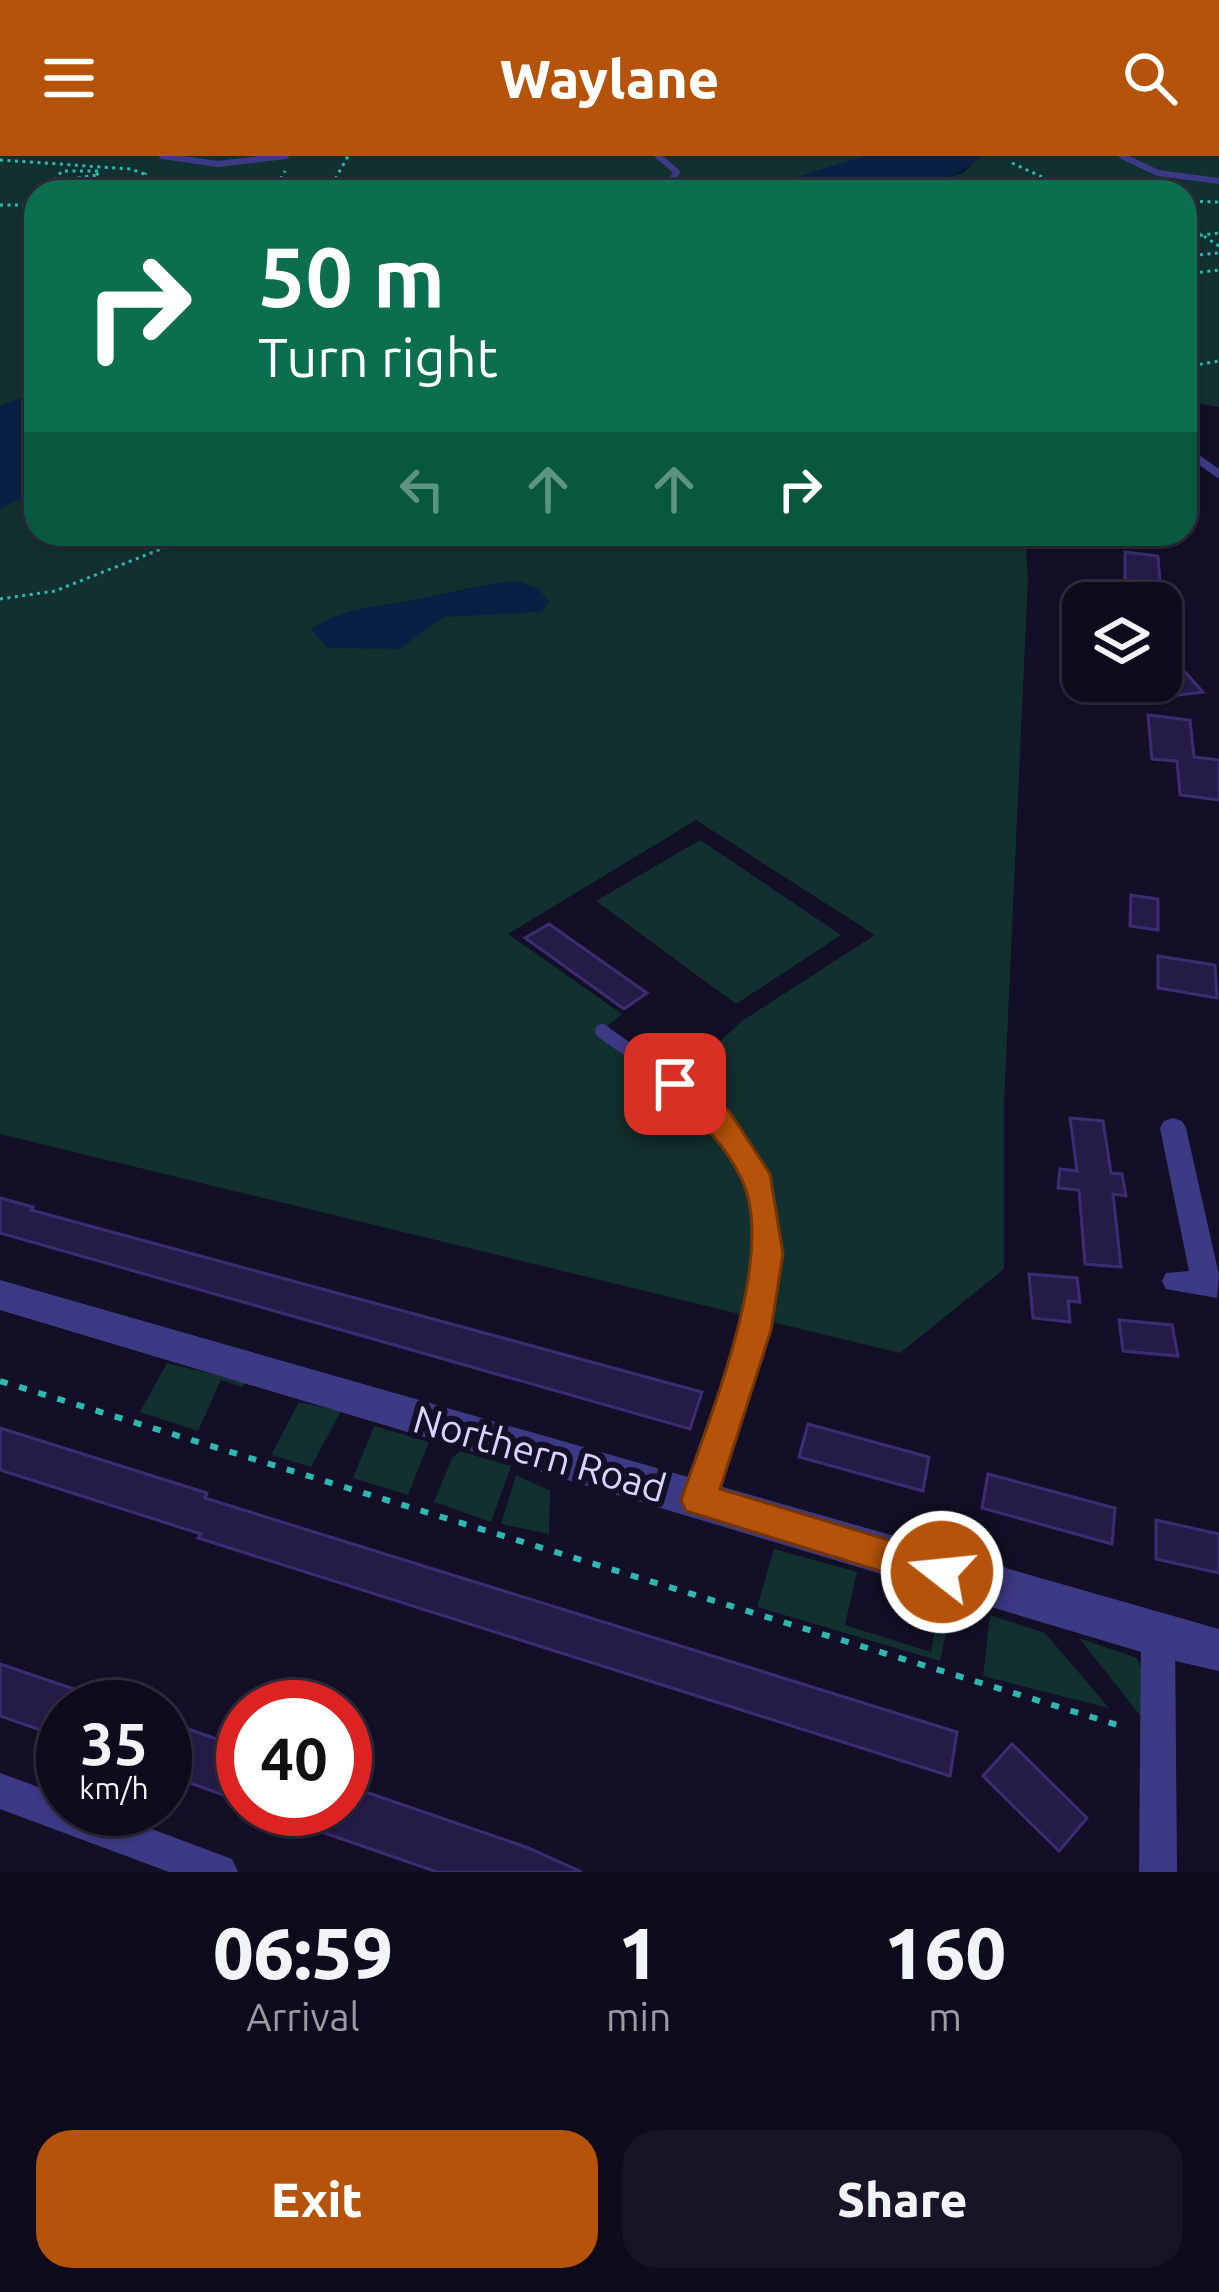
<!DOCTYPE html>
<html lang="en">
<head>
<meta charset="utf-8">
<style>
  :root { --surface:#0e0b1c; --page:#171425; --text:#f1f3f6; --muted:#9b9ba3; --line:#2e2b3b; --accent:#b45309 }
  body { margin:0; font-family:Ubuntu,sans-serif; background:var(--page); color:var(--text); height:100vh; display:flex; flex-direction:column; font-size:45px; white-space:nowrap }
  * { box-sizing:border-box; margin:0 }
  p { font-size:39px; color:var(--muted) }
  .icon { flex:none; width:66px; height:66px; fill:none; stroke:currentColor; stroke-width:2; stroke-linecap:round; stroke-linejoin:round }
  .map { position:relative; height:1716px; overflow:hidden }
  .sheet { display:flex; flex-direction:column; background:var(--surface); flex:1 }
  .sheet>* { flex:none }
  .guide { position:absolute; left:24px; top:24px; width:1173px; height:366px; border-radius:36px; box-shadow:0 3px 9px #0004,0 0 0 3px var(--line); background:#0b6e4f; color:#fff; overflow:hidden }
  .controls { position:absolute; left:1062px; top:426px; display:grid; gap:24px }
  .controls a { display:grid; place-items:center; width:120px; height:120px; border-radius:24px; background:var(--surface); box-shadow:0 3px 9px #0004,0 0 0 3px var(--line); font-size:60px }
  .speed { position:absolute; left:36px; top:1524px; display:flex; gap:24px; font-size:60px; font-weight:700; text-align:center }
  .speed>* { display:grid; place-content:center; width:156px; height:156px; border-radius:50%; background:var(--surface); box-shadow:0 3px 9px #0004,0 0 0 3px var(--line); line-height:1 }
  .speed small { font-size:30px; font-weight:400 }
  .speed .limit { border:18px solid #d22; background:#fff; color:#111 }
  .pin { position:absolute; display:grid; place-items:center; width:102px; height:102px; color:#fff; margin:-51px; border-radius:24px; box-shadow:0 6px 18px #0006 }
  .me { position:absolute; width:132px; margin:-66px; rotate:286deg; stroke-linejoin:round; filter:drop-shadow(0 0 9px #0008) }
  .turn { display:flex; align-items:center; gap:42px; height:252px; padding:0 36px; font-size:54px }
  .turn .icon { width:156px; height:156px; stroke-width:2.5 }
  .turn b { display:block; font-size:84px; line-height:102px }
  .lanes { display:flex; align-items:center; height:114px; padding:0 36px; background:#0003; justify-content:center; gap:60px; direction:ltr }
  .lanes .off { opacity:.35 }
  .eta { display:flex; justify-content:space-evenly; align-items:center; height:204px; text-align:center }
  .eta b { font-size:72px; font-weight:800; line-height:84px }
  .cta { display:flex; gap:24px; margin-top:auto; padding:24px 36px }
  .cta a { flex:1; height:138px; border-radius:36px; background:var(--accent); color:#fff; font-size:48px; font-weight:800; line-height:138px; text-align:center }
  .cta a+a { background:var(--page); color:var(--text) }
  header { display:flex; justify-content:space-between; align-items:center; height:156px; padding:0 36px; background:var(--accent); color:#fff; font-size:54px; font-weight:800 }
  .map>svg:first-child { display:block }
</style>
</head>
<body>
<header><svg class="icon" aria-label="menu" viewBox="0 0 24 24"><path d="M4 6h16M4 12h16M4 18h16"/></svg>Waylane<svg class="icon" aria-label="search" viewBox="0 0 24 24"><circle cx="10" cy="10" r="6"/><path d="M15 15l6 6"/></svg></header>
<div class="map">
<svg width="1219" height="1716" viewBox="0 0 1219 1716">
  <rect width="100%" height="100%" fill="#130f26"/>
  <!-- green -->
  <g fill="#12302f" fill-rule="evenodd">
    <path d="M0,0h890l-72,36h-782v342h989l3,44 -24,527v164l-104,84 -900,-219zM696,664l179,115 -133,86 -67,62 -72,-53 19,-16 -114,-80z"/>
    <polygon points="980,0 1219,0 1219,251 1185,245 1185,36 911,36 964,16"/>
    <polygon points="700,684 841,779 736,848 596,745"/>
    <polygon points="167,1207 246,1226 242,1231 221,1224 198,1275 140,1256"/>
    <polygon points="299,1246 341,1255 311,1311 271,1299"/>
    <polygon points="374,1270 429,1286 408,1339 353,1322"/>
    <polygon points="460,1295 511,1310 491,1366 434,1346 452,1302"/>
    <polygon points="516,1319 550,1335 549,1378 501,1368"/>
    <polygon points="774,1393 857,1416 845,1469 931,1496 940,1444 953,1444 940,1505 757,1451"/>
    <polygon points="990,1459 1045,1477 1109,1552 983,1520"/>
    <polygon points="1079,1482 1137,1502 1145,1521 1143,1563"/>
  </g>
  <!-- water -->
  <g fill="#0a1f44">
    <path d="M864,0h116c-53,55 -175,36 -247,36l45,-9z"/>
    <polygon points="36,237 36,336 0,353 0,249"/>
    <path d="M517,425l22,8 10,13 -8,10 -97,5 -45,32 -71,-1 -17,-19c36,-22 53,-20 92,-27 38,-7 75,-17 114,-21z"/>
  </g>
  <!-- building -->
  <g fill="#241b47" stroke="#3b2d73" stroke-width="3">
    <polygon points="1125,396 1158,400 1160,427 1125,424"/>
    <polygon points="1161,489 1203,536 1178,539 1161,520"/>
    <polygon points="1148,559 1190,564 1194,601 1219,604 1219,644 1180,639 1177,605 1152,603"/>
    <polygon points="1131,739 1158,743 1158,774 1130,770"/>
    <polygon points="549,768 647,837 624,853 525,782"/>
    <polygon points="1158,800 1215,809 1217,842 1158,832"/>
    <polygon points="1070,962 1103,965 1111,1017 1122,1018 1126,1040 1113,1038 1121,1111 1085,1108 1079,1034 1058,1032 1060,1013 1077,1015"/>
    <polygon points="0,1042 33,1051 31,1054 702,1236 690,1273 0,1077"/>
    <polygon points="1029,1118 1077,1122 1080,1146 1068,1145 1070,1166 1033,1162"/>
    <polygon points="1119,1164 1172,1169 1178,1200 1123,1195"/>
    <polygon points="808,1268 929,1301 923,1335 799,1301"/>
    <polygon points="0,1272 207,1337 205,1342 957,1576 950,1620 198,1382 201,1378 0,1314"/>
    <polygon points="988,1318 1115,1352 1112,1388 982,1352"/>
    <polygon points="1156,1364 1219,1378 1219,1417 1156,1403"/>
    <polygon points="0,1508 115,1547 114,1551 63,1551 63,1582 0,1560"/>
    <polygon points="165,1565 243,1592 243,1646 165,1618"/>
    <polygon points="1012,1588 1087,1662 1059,1695 983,1620"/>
    <polygon points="345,1629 526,1691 582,1716 437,1716 304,1670 312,1653 345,1653"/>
  </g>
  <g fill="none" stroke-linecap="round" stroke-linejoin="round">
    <!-- path-far1 -->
    <g stroke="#2fb8b0" stroke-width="3" stroke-dasharray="3 4.5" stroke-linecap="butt">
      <polyline points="0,4 131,13 144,18"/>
      <polyline points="1012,7 1075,36"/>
      <polygon points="85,23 106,27 92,32 75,29"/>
      <polyline points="687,28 709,36"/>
      <polyline points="137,29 153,29"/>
      <polyline points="255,30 276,30"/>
      <polyline points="45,36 62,15 100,15 94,22"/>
      <polyline points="70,36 61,30 71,23 97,19"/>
      <polyline points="131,36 146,17"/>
      <polyline points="273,36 285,15"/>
      <polyline points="328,36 348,0"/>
      <polyline points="925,36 958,24"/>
      <polyline points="1185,45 1219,46"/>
      <polyline points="0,49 36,49"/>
      <polyline points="1185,68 1219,90"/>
      <polyline points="1185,81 1219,77"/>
      <polyline points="1185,100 1219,97"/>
      <polyline points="1185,118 1219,114"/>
      <polyline points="1185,125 1193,130"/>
      <polyline points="1185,211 1219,205"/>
      <polyline points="0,443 55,435 199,378"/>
    </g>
    <!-- path -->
    <polyline stroke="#2fb8b0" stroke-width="6" stroke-dasharray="8 12" stroke-linecap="butt" points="0,1225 1124,1571"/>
    <!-- service-far3 -->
    <g stroke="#3d3a85" stroke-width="6">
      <polyline points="162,0 218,8 286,0"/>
      <polyline points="1122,0 1158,17 1219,25"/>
      <polyline points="646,36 671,25 677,16 658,0"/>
    </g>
    <!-- service-far2 -->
    <polyline stroke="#3d3a85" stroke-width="8" points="1185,294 1219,318"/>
    <!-- service-far1 -->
    <path stroke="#3d3a85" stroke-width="14" d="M602,875c33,25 92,60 117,90 56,65 57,146 31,225"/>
    <!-- service -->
    <polyline stroke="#3d3a85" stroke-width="16" points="701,1337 751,1187"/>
    <!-- minor -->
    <g fill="#3d3a85" fill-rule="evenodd">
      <polygon points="1173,962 1182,965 1186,972 1219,1119 1217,1142 1166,1133 1162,1125 1166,1117 1189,1115 1160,972 1164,965"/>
      <polygon points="1158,1463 1170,1468 1175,1480 1177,1716 1139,1716 1141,1480 1146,1468"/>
      <polygon points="0,1617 63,1640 63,1653 98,1653 232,1703 238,1716 169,1716 0,1653"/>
    </g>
    <!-- tertiary -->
    <polygon fill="#3d3a85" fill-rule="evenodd" points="0,1124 1219,1473 1219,1515 1158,1501 0,1154"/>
  </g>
  <!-- route -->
  <path fill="#b45309" stroke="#753606" stroke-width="3" d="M675,917l54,38 41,63 13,80 -12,76 -51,159 235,71 5,12 -5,13 -13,5 -256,-79 -5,-11c26,-77 97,-244 61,-320 -18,-38 -45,-63 -77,-89l-5,-7z"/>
  <g text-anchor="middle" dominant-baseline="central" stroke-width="12" stroke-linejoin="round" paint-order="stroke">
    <!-- near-street labels -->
    <g font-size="39" fill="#d9d4ff" stroke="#130f26">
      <text transform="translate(540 1297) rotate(16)">Northern Road</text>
    </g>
  </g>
</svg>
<div class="controls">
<a><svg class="icon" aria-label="layers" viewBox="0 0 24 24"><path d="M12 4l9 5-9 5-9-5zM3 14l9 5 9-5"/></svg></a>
</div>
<div class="speed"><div>35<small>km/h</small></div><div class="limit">40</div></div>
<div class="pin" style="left:675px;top:928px;background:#d93025"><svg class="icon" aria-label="arrive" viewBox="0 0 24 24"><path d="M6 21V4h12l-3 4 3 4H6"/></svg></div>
<svg class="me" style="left:942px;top:1416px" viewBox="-20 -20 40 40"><circle r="17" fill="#b45309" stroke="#fff" stroke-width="3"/><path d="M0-11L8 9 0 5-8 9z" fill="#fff"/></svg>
<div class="guide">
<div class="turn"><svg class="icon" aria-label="right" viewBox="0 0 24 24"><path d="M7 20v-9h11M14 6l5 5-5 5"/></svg><div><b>50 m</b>Turn right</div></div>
<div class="lanes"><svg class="icon off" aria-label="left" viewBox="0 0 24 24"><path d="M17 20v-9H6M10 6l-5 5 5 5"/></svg><svg class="icon off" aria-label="ahead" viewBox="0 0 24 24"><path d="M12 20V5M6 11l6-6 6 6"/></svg><svg class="icon off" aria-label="ahead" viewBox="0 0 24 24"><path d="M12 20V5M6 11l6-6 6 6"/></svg><svg class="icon" aria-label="right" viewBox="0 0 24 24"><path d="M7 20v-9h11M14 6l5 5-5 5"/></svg></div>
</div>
</div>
<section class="sheet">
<div class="eta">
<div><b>06:59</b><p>Arrival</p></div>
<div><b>1</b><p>min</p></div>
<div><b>160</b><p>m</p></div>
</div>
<div class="cta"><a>Exit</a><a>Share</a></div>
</section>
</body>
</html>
